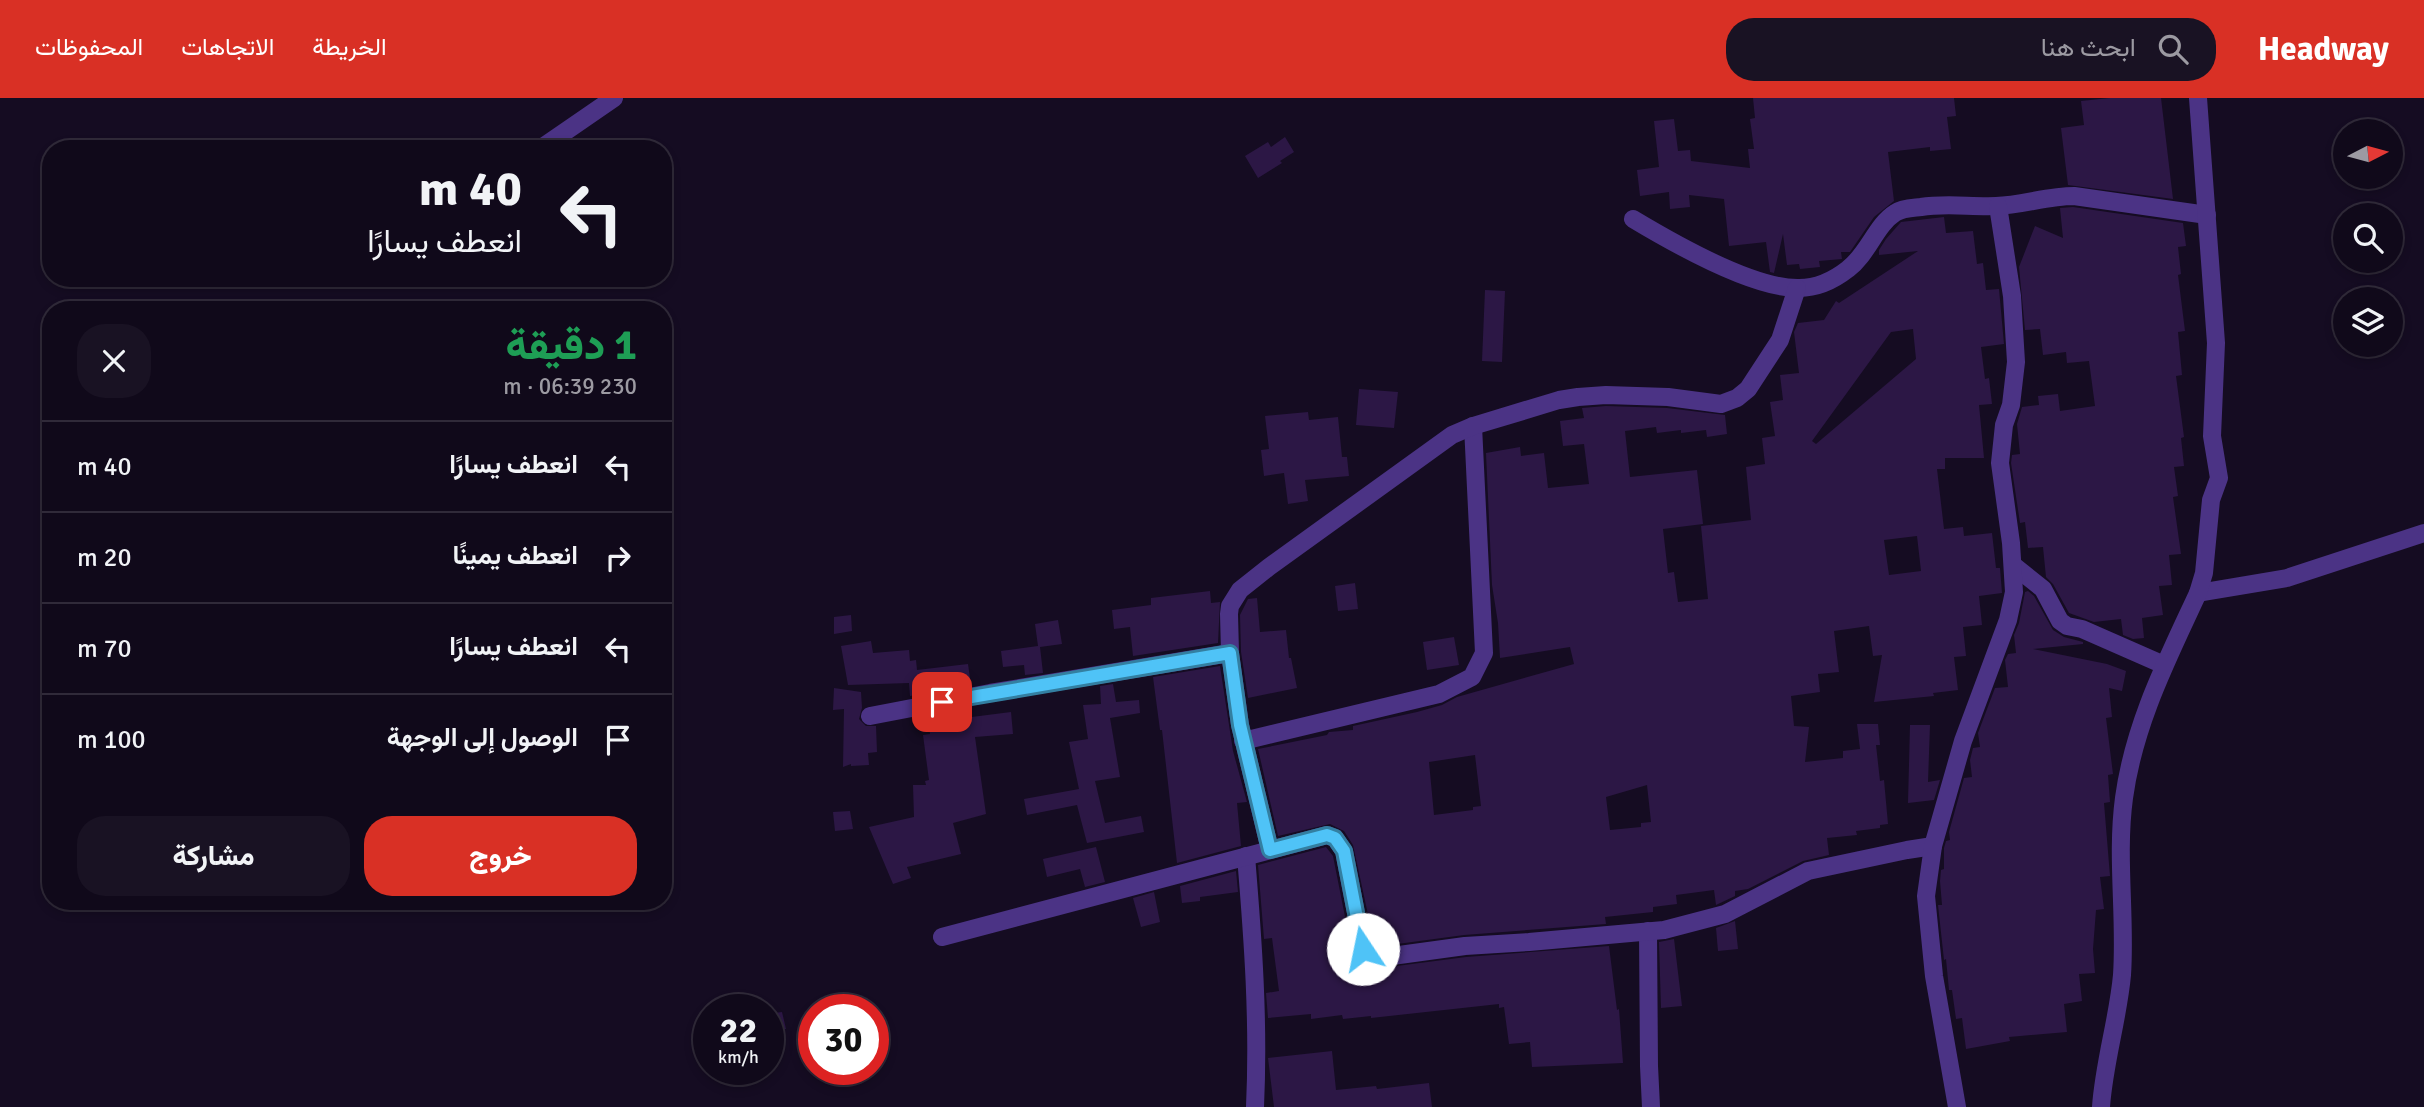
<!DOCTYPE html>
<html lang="ar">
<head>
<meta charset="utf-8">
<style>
  :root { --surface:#10091a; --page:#191223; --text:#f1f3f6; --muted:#9c9aa2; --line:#302a39; --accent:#d93025 }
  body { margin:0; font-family:Signika,Vazirmatn,sans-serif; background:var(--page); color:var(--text); direction:rtl; height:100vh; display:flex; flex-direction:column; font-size:26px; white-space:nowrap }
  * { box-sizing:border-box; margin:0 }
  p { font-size:23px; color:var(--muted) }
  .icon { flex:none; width:38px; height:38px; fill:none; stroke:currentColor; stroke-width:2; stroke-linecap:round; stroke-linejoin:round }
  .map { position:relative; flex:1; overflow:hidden; direction:ltr }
  .panel { position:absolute; left:42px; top:203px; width:630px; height:609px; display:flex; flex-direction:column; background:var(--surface); border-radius:28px; box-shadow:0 4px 10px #0003,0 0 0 2px var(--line); direction:rtl }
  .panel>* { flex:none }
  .top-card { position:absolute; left:42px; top:42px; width:630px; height:147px; border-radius:28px; box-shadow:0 4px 10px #0003,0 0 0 2px var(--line); direction:rtl; background:#10091a; color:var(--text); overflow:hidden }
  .needle { width:46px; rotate:84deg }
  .fabs { position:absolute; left:2333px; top:21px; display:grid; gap:14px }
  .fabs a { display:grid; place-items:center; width:70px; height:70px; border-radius:50%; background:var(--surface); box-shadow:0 4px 10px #0003,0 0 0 2px var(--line); font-size:35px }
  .speed { position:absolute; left:693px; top:896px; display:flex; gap:14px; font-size:35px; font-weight:700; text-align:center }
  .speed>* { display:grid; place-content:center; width:91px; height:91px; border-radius:50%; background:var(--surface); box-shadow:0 4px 10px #0003,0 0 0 2px var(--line); line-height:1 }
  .speed small { font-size:18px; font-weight:400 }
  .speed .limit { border:10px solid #d22; background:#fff; color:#111 }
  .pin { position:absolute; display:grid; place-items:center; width:60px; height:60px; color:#fff; margin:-30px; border-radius:14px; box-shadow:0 4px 10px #0006 }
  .me { position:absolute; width:77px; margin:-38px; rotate:349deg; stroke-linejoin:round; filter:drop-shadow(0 0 5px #0008) }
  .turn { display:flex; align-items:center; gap:24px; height:147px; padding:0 35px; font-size:32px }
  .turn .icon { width:91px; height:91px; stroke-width:2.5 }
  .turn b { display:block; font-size:49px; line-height:60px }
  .round { display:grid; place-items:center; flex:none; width:74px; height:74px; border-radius:28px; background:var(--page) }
  .summary { display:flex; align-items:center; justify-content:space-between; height:119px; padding:0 35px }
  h1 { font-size:42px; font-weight:800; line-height:52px; color:#1e9e55 }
  .cta { display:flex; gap:14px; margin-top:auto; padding:14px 35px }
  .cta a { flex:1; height:80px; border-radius:28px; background:var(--accent); color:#fff; font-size:28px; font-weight:800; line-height:80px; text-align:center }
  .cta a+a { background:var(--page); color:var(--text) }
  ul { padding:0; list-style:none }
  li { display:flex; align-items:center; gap:21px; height:91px; padding:0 35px; border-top:2px solid var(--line) }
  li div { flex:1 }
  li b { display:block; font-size:26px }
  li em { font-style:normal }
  header { display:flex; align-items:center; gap:42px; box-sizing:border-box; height:98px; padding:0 35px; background:var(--accent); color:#fff }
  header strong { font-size:33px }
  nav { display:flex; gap:38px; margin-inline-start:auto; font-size:24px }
  .search { width:490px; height:63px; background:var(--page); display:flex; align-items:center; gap:18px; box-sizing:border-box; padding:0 24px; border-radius:28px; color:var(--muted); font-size:26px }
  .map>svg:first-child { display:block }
</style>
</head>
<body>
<header>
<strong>Headway</strong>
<div class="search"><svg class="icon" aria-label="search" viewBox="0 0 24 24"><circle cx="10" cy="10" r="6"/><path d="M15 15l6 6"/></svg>ابحث هنا</div>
<nav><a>الخريطة</a><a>الاتجاهات</a><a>المحفوظات</a></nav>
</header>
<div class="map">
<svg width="2424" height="1009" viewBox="0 0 2424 1009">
  <rect width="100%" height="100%" fill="#150c22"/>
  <!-- building -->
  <g fill="#2c1745" fill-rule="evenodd">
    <polygon points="1753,0 1954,0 1956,18 1947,19 1951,51 1930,53 1930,49 1888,54 1894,103 1874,119 1850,154 1841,154 1842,161 1819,163 1820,169 1800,171 1799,166 1787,167 1783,136 1774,175 1770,174 1766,144 1729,148 1724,101 1689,97 1690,109 1670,111 1669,94 1640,98 1637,72 1659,69 1654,23 1674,21 1678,53 1690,52 1691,63 1750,70 1748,51 1754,51 1750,21 1755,20"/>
    <polygon points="2110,0 2161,0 2173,101 2068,87 2061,30 2084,27 2081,3"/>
    <polygon points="1285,39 1294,54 1280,63 1282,65 1258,80 1245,58 1268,44 1271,49"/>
    <polygon points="2073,109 2183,125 2186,148 2178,149 2181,176 2178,177 2185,233 2178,234 2182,277 2176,278 2184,339 2181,340 2184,368 2174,369 2178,398 2173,399 2181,456 2169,457 2172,487 2159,488 2163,517 2142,520 2144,540 2133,541 2123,537 2121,521 2094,524 2069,515 2053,486 2046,479 2043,449 2028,450 2025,424 2020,425 2011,365 2012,357 2020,356 2017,326 2022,309 2039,307 2038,298 2058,296 2060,313 2095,308 2089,263 2067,265 2066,254 2043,257 2040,231 2025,232 2019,169 2035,128 2063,140 2060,110"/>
    <path d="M1944,119l2,16 27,-2 4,33 6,-1 3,27 13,-1 5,55 -23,3 4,32 4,-1 3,26 -13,1 5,53h-39v11h-8l7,60 19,-2 1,9 28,-3 4,35h4l2,25 -23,3 3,29 -19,2 3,29 -12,1 4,33 -25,3 1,3 -60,6 8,-47 -9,1 -4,-30 -35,5 5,41 -21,2 2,18 -29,4 3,30 15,1 -4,35 38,-4v-7l17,-2 -3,-25h21l2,21h-4l4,36 4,-1 4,44 -8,1v3l-24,3 1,4 -30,3 2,17 -26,6 -55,28 -13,2v5l-19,9 -2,-15 -38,5 1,9 -24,3v5l-48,5 1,7 -142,11 -89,12 -22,-102 -9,-14 -14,-7 -52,12 -20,-87 69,-14 2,-3 24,-2v-4l64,-14 25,-7 15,-8 117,-33 -4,-17 -70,11 -2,-35 -6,-38 -6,-132 34,-6 1,9 23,-3 4,35 41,-4 -5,-40 -21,2 -3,-25 24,-3 -2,-10 24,-2 61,2 58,7 2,19 -20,3 -1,-7 -25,3v-3l-24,3 -1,-6 -31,4 5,46 67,-7 6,54 -40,5 5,44 6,-1 4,30 30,-3 -7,-73 50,-6 -5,-53 19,-3 -3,-26 13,-2 -5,-34 13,-2 -3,-25 19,-2 -5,-41 4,-9 26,-3 12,-19 3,2 79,-52 -39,4v-5l7,-11 15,-17zM1913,231l3,30 -100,85 -4,-3 79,-109zM1917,438l4,35 -32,4 -5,-35zM1475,657l6,51 -8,1v3l-39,5 -5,-53zM1647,687l4,37 -10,1v4l-31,3 -4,-33z"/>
    <polygon points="1485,192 1505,193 1502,264 1482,263"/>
    <polygon points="1359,291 1398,294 1394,330 1356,327"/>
    <polygon points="1308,314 1309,322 1338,319 1342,359 1347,359 1349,378 1305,382 1308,403 1288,406 1284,375 1264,378 1261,352 1269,351 1265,318"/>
    <polygon points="1355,485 1358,511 1338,513 1335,488"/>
    <polygon points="1210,493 1211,505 1220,504 1218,545 1133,558 1130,529 1114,531 1112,512 1151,507 1151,500"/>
    <polygon points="2028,493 2034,498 2053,532 2064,539 2083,544 2083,546 2033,551 2107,566 2126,573 2122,593 2109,590 2112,619 2106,620 2113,676 2108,677 2110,704 2104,705 2110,778 2100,779 2104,811 2096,812 2093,851 2095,875 2079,876 2082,903 2064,906 2067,934 2009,939 2010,943 1966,951 1962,920 1956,921 1952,892 1949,892 1946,861 1944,862 1938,807 1942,807 1940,783 1941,772 1944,771 1944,750 1946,743 1950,742 1949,734 1964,680 1972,679 1970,662 1973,650 1980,649 1978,635 1995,590 2008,589 2005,562 2008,556 2016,555 2014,537 2019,525 2025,494"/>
    <polygon points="1257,500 1260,534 1286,532 1289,560 1291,560 1297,590 1248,600 1241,554 1240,517 1248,501"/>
    <polygon points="851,517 852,533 834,536 834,519"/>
    <polygon points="1058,522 1062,546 1040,549 1043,575 1025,577 1024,567 1003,569 1001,553 1038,548 1035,526"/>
    <polygon points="1454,539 1459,567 1427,572 1423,544"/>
    <polygon points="871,543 873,555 909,552 910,563 916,562 917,572 968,566 971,587 910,598 909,585 848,587 841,548"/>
    <polygon points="1220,568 1233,653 1247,704 1237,705 1241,748 1177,765 1162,632 1160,632 1153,579"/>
    <polygon points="1113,586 1116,604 1139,602 1140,615 1110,620 1120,679 1095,683 1105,725 1141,718 1144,734 1087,745 1077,707 1027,717 1024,701 1079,691 1069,644 1088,641 1083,607 1101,606 1100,588"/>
    <polygon points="834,590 861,594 862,610 859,621 866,628 876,628 877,654 868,655 869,667 851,668 851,666 843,669 844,611 833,612"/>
    <polygon points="1011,614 1013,636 975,639 986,716 953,725 961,756 907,769 911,780 893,786 869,729 914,719 913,687 926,687 925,683 929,682 923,637 930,636 928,618 947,615 948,622"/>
    <polygon points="1910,627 1930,627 1928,684 1940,682 1934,702 1908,705"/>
    <polygon points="850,713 853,731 835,733 833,714"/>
    <polygon points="1096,749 1105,784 1085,789 1080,771 1047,779 1043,761"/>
    <polygon points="1326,749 1333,758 1352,854 1361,868 1366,872 1466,859 1609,848 1617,912 1619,911 1623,965 1532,969 1530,944 1509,946 1504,909 1499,910 1499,906 1371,920 1371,918 1343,921 1342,917 1311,921 1311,916 1268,920 1266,895 1279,893 1272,840 1264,841 1258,767"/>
    <polygon points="1236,773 1238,794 1200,799 1200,803 1182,805 1180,788"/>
    <polygon points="1154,794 1160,824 1141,829 1133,800"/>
    <polygon points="1735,823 1738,851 1718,853 1716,830"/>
    <polygon points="1674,841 1682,908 1661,910 1659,844"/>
    <polygon points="782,914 786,931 768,935 768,916"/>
    <polygon points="1332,953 1336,992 1376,988 1377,991 1429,985 1432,1009 1274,1009 1268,960"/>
  </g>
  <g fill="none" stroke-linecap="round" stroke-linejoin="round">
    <!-- street -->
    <g stroke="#4b3385" stroke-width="18">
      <polyline points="540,51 614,0"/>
      <path d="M1633,121c40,24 121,70 166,69 17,0 35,-8 49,-19 20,-15 28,-44 47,-56 7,-5 18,-5 26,-6 24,-4 50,0 75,-1 26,-1 52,-10 78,-10l133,19"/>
      <polyline points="2013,467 2043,491 2060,523 2067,528 2082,531 2164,567"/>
      <polyline points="2198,495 2287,480 2424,435"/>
      <polyline points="870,618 990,595 1230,555"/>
      <polyline points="1243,643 1439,596 1472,579 1484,555 1473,328"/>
      <polyline points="1270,752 1240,627 1230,555 1229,516 1230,508 1240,492 1269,469 1452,337 1473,328 1559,302 1578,299 1606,297 1668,299 1721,306 1737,300 1748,291 1780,242 1797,190"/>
      <path d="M1246,758c7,84 13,166 9,251"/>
      <polyline points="1648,833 1649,968 1651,1009"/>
      <polyline points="942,839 1327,737 1335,740 1344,753 1363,851 1370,861 1465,848 1529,844 1664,832 1725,816 1808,773 1907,752 1933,748"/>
      <polyline points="1957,1009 1934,878 1926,798 1933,748 1963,643 2008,522 2014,494 2011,445 2000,365 2004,327 2011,307 2016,264 2012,198 1998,108"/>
      <path d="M2101,1009c3,-44 17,-88 21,-132 4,-59 -6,-118 2,-177 10,-74 43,-138 74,-205l6,-20 7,-73 8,-22 -7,-42 4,-93 -18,-245"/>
    </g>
  </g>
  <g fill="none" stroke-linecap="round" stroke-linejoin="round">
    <defs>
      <polyline id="route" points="942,604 1230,555 1240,627 1270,752 1327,737 1335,740 1344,753 1363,851"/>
    </defs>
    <!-- route casing -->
    <use href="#route" stroke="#337fa1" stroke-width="18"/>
    <!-- route -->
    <use href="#route" stroke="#4fc3f7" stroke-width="12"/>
  </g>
</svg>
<div class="fabs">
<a><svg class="needle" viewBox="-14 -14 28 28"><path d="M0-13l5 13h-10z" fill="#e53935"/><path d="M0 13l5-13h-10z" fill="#9c9aa2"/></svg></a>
<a><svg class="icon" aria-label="search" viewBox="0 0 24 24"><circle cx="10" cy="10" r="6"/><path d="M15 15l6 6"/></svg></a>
<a><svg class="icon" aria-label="layers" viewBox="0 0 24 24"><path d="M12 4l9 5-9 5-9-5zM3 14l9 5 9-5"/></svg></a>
</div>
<div class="speed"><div>22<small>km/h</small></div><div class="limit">30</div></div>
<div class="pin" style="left:942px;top:604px;background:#d93025"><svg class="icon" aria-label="arrive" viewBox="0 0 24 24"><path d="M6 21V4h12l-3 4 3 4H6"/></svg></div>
<svg class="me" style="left:1363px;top:851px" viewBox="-20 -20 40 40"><circle r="19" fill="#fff"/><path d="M0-13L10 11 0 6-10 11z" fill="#4fc3f7"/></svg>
<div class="top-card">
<div class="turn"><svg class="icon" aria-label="left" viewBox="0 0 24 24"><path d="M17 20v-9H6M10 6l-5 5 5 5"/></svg><div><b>40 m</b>انعطف يسارًا</div></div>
</div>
<section class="panel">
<div class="summary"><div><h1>1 دقيقة</h1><p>230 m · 06:39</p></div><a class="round"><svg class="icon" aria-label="close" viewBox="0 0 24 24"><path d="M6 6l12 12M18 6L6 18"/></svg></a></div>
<ul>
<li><svg class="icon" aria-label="left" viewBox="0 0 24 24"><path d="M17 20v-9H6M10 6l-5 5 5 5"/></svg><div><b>انعطف يسارًا</b></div><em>40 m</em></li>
<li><svg class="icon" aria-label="right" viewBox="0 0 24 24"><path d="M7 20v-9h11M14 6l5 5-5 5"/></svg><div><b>انعطف يمينًا</b></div><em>20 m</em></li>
<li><svg class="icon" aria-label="left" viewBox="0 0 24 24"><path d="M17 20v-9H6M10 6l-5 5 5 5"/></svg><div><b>انعطف يسارًا</b></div><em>70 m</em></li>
<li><svg class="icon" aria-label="arrive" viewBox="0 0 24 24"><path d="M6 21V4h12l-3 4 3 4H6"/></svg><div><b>الوصول إلى الوجهة</b></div><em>100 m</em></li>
</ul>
<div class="cta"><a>خروج</a><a>مشاركة</a></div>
</section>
</div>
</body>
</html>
